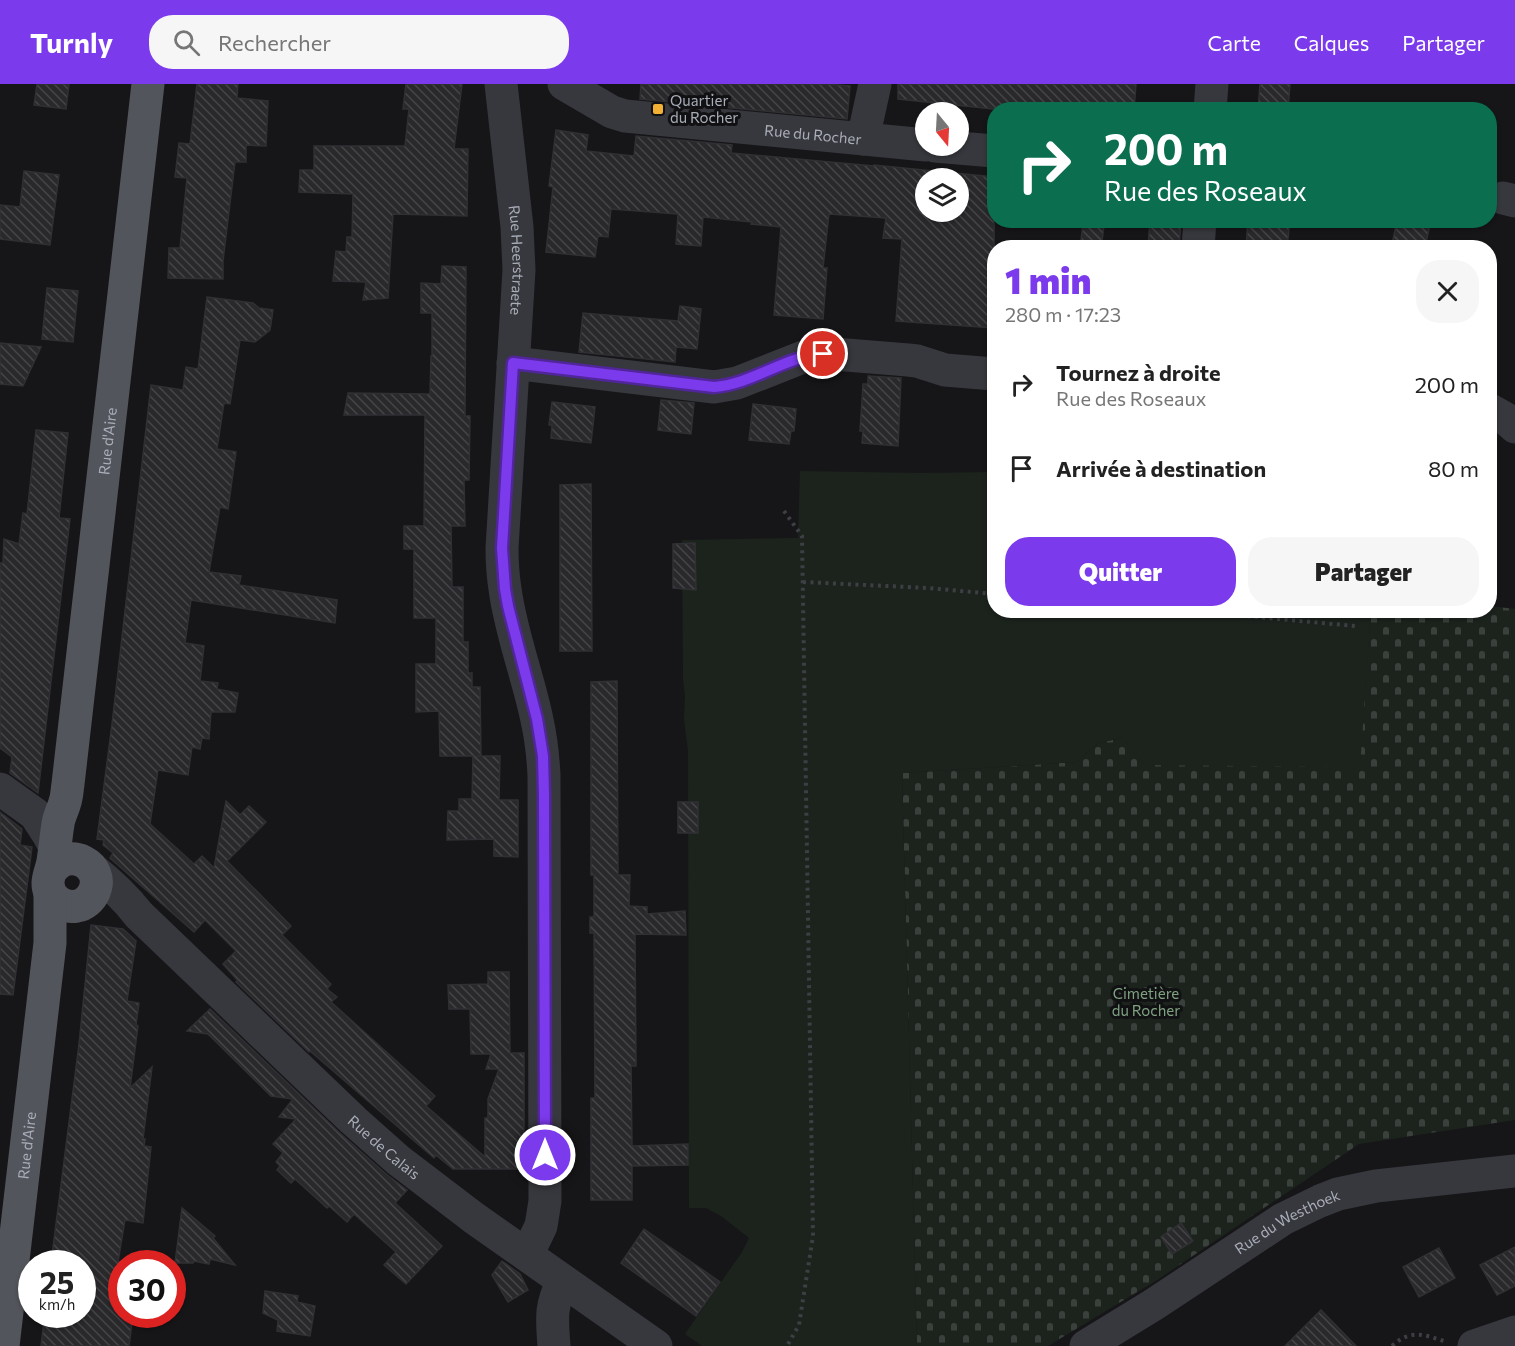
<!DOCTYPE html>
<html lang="fr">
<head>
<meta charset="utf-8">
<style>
  :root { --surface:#fff; --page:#f6f6f6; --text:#222; --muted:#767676; --accent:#7c3aed }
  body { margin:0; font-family:Commissioner,sans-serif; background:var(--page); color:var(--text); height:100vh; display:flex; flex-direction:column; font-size:22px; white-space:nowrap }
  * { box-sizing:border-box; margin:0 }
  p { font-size:20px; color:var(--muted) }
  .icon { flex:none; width:33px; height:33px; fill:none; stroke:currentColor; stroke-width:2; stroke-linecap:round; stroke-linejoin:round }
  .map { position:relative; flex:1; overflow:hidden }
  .sheet { position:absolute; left:987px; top:156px; width:510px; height:378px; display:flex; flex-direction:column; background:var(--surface); border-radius:24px; box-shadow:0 2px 4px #0004 }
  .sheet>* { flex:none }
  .hud { position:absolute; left:987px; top:18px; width:510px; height:126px; border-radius:24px; box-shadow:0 2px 4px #0004; background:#0b6e4f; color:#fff; overflow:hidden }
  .needle { width:39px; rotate:162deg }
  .tools { position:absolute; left:915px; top:18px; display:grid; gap:12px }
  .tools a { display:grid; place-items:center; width:54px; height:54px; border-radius:50%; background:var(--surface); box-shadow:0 2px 4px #0004; font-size:30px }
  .speed { position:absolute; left:18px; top:1166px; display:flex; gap:12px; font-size:30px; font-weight:700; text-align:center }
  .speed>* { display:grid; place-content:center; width:78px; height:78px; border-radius:50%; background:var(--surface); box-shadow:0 2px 4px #0004; line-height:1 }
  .speed small { font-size:15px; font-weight:400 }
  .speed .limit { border:9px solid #d22; background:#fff; color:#111 }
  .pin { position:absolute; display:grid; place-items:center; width:51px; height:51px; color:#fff; margin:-26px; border:3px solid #fff; border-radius:50%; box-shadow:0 2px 6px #0007 }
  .me { position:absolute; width:66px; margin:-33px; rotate:0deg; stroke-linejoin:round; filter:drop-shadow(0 0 4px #0008) }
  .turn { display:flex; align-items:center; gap:21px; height:126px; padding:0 18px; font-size:27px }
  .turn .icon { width:78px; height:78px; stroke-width:2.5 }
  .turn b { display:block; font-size:42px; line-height:51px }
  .round { display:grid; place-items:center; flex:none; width:63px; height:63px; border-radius:24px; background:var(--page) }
  .head { display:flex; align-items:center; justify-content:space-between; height:102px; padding:0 18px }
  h1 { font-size:36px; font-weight:800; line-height:45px; color:var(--accent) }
  .button { display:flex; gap:12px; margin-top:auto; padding:12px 18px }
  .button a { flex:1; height:69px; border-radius:24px; background:var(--accent); color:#fff; font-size:24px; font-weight:800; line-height:69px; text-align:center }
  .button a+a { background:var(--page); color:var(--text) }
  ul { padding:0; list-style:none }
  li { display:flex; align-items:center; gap:18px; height:84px; padding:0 18px }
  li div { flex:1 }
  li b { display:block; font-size:22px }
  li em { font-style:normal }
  header { display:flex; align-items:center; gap:36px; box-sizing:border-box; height:84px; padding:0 30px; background:var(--accent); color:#fff }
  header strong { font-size:28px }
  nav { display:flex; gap:33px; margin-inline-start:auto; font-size:21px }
  .search { width:420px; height:54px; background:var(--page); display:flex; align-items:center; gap:15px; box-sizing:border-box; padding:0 21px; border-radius:24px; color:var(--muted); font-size:22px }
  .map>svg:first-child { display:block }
</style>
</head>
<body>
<header>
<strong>Turnly</strong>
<div class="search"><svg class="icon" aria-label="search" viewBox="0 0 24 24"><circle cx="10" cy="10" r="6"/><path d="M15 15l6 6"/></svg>Rechercher</div>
<nav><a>Carte</a><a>Calques</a><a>Partager</a></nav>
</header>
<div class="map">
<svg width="1515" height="1262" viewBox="0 0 1515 1262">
  <defs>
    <pattern id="cemetery-stones" width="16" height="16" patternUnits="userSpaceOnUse" patternTransform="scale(1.5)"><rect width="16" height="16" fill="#1c231d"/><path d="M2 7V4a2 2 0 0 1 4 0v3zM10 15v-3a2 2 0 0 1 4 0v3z" fill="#3a403c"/></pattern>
    <pattern id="building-back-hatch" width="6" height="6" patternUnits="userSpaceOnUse" patternTransform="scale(1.5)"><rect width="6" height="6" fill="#29292c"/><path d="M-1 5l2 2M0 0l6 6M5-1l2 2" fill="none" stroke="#454548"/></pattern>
  </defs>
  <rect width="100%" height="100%" fill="#161618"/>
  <!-- cemetery -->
  <polygon fill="url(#cemetery-stones)" points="1490,522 1515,525 1515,1036 1359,1060 1157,1196 1048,1262 917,1262 902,689 1077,678 1098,659 1122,654 1359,683 1371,527 1490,526"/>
  <!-- garden -->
  <polygon fill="#1c231d" points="800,387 919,389 994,388 994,526 1371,527 1360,683 1145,681 1122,654 1098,659 1077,678 902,689 917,1262 702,1262 685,1250 742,1168 749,1154 721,1132 706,1124 689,1124 688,667 684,635 685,613 683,594 682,456 798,454"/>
  <!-- building -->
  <g fill="url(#building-back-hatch)" stroke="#303034" stroke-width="1.5" fill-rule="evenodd">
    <polygon points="37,0 69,0 66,25 34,21"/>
    <polygon points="197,0 238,0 237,14 268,17 266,62 246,61 246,78 235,78 223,177 223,195 168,194 169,164 180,164 187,94 175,93 179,59 190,60"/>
    <polygon points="406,0 462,0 454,65 468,65 467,132 393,130 388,214 363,216 366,198 333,197 336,167 346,168 347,153 352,153 353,110 299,108 300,86 314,86 314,62 405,62 409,25 403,25"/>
    <polygon points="641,0 827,0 850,2 847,35 640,15"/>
    <polygon points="898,0 1136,0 1134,26 1003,26 898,15"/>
    <polygon points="1260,0 1290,0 1288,26 1258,26"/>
    <path d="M556,46l32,5 -2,16 48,5 2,-20 96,9 -1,8 143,13v-1l120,12v151l-98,-7 6,-82 -19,-1 3,-20 -57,-4 -6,54h4l-4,51 -49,-4 7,-88 -30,-3 1,-2 -49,-5 -2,29 -25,-2 2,-30 -67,-5 -3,28 -10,-1 -3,21 -49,-5 7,-65 -4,-1zM926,94h32v34h-32z"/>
    <polygon points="24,87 59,91 50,161 0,155 0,121 20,123"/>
    <polygon points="1150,136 1181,136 1179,164 1148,164"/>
    <polygon points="1248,136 1290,136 1287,164 1246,164"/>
    <polygon points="1397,136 1431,136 1425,163 1393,156"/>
    <polygon points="1083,140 1104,142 1101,164 1080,164"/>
    <polygon points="442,182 466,183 465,332 470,332 469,396 464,396 465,442 451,442 452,503 463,503 463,558 468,558 468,589 472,589 472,603 480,603 481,672 477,672 500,672 499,716 518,716 518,773 494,772 494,755 447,756 448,727 459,727 459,715 472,715 473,672 440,672 439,627 416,628 416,580 436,580 436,534 414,534 414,465 404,465 404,442 424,442 425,331 344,331 348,309 430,310 431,272 432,272 432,229 421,229 421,199 441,200"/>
    <polygon points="47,204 78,207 73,258 42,255"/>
    <polygon points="207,213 253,219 259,224 273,226 270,246 255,258 240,256 230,320 224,319 217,365 236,368 228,425 220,423 209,488 241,492 239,501 337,516 335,539 191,516 185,559 204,562 200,597 218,599 217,605 238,609 235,628 211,628 209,655 202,654 200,665 192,663 188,691 158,686 150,740 194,780 202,772 214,784 226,717 240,731 249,722 266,738 227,777 291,842 282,851 331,900 327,905 337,913 331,918 435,1012 426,1022 485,1073 485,1034 488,1034 488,1015 499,985 486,985 491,970 471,970 470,925 449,925 448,901 488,900 488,888 509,888 510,969 524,969 524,1085 453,1085 436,1071 434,1074 310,967 309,968 236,898 238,897 223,880 236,867 205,836 194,848 110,774 113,769 103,761 104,756 97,755 112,640 151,301 183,306 186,283 198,285"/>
    <polygon points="680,222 701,225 697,265 676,263 675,278 579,268 583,229 678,237"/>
    <polygon points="0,259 41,263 23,302 0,300"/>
    <polygon points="868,292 901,294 898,362 862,359 863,347 860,347 863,300 868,300"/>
    <polygon points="661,316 694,319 691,350 658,346"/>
    <polygon points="552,318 595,323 591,359 551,354 552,341 549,341"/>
    <polygon points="753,320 796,325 794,347 791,347 789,360 749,356"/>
    <polygon points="36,346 68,349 59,434 70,435 38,709 10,689 12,673 0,664 0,479 3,479 4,455 19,460 23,429 27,430"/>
    <polygon points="591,400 592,567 560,567 560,401"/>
    <polygon points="695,459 696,506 673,504 673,460"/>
    <polygon points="617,597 618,791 630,791 629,822 647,823 647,830 685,827 686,851 635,850 636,982 631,982 632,1062 688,1060 688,1081 632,1082 632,1116 591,1116 591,1014 595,1014 594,849 590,849 590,833 594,833 594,791 591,791 591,598"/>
    <rect x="678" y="718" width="20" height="31"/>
    <polygon points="0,728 22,745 20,761 32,763 13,911 0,910"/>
    <polygon points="91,841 123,845 136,857 127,917 139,919 136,941 138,942 130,1004 152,983 143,1055 145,1055 144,1062 151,1063 143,1139 125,1136 118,1178 122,1178 122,1230 133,1230 129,1262 41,1262 45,1230 82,1230 82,1179 51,1179 79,960"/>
    <polygon points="210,925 341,1050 386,1090 407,1106 395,1119 442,1162 406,1200 384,1181 396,1168 354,1130 347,1138 329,1122 327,1124 295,1095 291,1099 277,1086 280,1082 276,1078 283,1069 273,1060 296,1035 279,1033 293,1015 271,1012 208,950 187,947"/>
    <polygon points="182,1124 215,1152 213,1154 235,1181 210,1175 209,1180 194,1177 193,1179 175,1179"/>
    <polygon points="1181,1139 1193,1157 1172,1170 1161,1153"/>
    <polygon points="644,1145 720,1198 696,1232 621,1179"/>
    <polygon points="1515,1163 1515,1202 1497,1211 1480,1181"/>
    <polygon points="1439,1164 1455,1194 1419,1213 1403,1183"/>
    <polygon points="502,1177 520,1190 528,1206 508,1218 492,1191"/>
    <polygon points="265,1207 298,1212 297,1218 315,1222 310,1252 277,1247 278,1236 263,1229"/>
    <polygon points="1321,1226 1356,1262 1285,1262"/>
  </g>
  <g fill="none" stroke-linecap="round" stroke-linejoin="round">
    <!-- path -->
    <g stroke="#3d3f44" stroke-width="4" stroke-dasharray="3 4.5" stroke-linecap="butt">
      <polyline points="784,427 802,452 813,1152 799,1241 787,1262"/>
      <polyline points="803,498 928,504 994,510"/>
      <polyline points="1180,526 1355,542"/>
      <path d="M1392,1262c20,-18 32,-11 55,-4"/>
    </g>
    <!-- minor -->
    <g stroke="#37383d" stroke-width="33">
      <path id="s1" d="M501,0l16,143 2,43 -17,278c0,14 1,28 3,41 6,45 23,87 32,131 4,18 6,36 7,55l1,426 -4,25 -14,29"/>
      <path id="s2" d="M564,0l48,28 13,4 301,29"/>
      <polyline points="1210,26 1212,0"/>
      <polyline points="863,55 875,0"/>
      <polyline points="935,62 994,67"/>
      <polyline points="1503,114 1515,117"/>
      <polyline points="1198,164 1200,136"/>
      <polyline points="513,279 714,303 737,299 803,273 812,271 834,270 908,276 917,277 945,286 994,290"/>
      <polyline points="1490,326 1506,335 1515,343"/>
      <polyline points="0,705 35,730 48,750 55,763"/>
      <path id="s3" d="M91,784c18,14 34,29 48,47l214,205 45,40 76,58 182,128"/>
      <path d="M554,1262c-2,-27 -4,-40 9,-65"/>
      <path id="s4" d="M1086,1262l67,-41 130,-86 37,-18 18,-7 38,-8 139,-15"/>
      <polyline points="1474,1262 1515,1248"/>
    </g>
    <!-- major -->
    <g stroke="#53555c" stroke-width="33">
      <path id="s5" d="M51,787c17,-26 55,-6 43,21 -3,7 -10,13 -17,14 -14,3 -29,-8 -29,-23 0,-7 4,-15 5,-22 2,-12 3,-25 5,-37 1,-8 5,-14 7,-22 2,-6 2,-12 3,-18l80,-700"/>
      <path id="s6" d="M3,1262l47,-403v-50"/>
    </g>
  </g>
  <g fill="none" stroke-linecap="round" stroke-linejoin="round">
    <defs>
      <path id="route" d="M545,1071l-1,-360 -1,-39 -6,-37 -29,-113 -3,-17 -3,-41 11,-185 201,24c39,-3 71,-31 109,-33"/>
    </defs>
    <!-- route casing -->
    <use href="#route" stroke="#51269a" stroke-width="15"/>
    <!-- route -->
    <use href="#route" stroke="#7c3aed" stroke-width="10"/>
  </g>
  <!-- markers -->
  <rect fill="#f2b134" stroke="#111113" stroke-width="2" x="652" y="19" width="12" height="12" rx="3"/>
  <g text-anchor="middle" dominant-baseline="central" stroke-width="6" stroke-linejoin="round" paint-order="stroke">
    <!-- poi labels -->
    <g font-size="15" fill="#a8adb8" stroke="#111113" text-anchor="start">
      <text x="670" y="16">Quartier<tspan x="670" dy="17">du Rocher</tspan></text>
    </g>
    <!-- street labels -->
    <g font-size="15" fill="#a8adb8" stroke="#111113">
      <text stroke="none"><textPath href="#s2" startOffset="258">Rue du Rocher</textPath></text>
      <text stroke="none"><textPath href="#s1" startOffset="177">Rue Heerstraete</textPath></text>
      <text stroke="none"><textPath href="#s5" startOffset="584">Rue d'Aire</textPath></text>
      <text stroke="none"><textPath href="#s6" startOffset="202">Rue d'Aire</textPath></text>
      <text stroke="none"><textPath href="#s3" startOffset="405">Rue de Calais</textPath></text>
      <text stroke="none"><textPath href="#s4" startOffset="237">Rue du Westhoek</textPath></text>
    </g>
    <!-- park labels -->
    <g font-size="15" fill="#7fa381" stroke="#111113">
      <text x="1146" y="909">Cimetière<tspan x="1146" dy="17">du Rocher</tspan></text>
    </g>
  </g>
</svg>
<div class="tools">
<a><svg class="needle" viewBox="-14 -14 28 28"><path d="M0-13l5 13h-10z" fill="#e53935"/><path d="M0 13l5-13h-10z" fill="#767676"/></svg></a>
<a><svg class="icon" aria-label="layers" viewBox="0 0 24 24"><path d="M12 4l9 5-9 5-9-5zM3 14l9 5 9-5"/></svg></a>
</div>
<div class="speed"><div>25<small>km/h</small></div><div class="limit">30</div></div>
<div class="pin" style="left:823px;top:270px;background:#d93025"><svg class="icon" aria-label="arrive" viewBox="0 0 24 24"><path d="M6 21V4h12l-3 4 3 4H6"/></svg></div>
<svg class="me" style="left:545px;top:1071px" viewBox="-20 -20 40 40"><circle r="17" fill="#7c3aed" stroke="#fff" stroke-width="3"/><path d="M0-11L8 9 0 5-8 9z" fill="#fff"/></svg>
<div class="hud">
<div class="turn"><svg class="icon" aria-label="right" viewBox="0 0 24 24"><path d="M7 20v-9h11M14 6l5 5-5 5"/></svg><div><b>200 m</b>Rue des Roseaux</div></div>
</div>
<section class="sheet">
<div class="head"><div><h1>1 min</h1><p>280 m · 17:23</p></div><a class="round"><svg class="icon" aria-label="close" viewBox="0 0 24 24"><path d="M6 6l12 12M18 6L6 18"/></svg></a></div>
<ul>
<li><svg class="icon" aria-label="right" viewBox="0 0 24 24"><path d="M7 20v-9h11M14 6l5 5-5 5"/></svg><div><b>Tournez à droite</b><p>Rue des Roseaux</p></div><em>200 m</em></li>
<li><svg class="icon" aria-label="arrive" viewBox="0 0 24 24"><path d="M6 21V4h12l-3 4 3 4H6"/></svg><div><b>Arrivée à destination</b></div><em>80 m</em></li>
</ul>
<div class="button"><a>Quitter</a><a>Partager</a></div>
</section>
</div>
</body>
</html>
